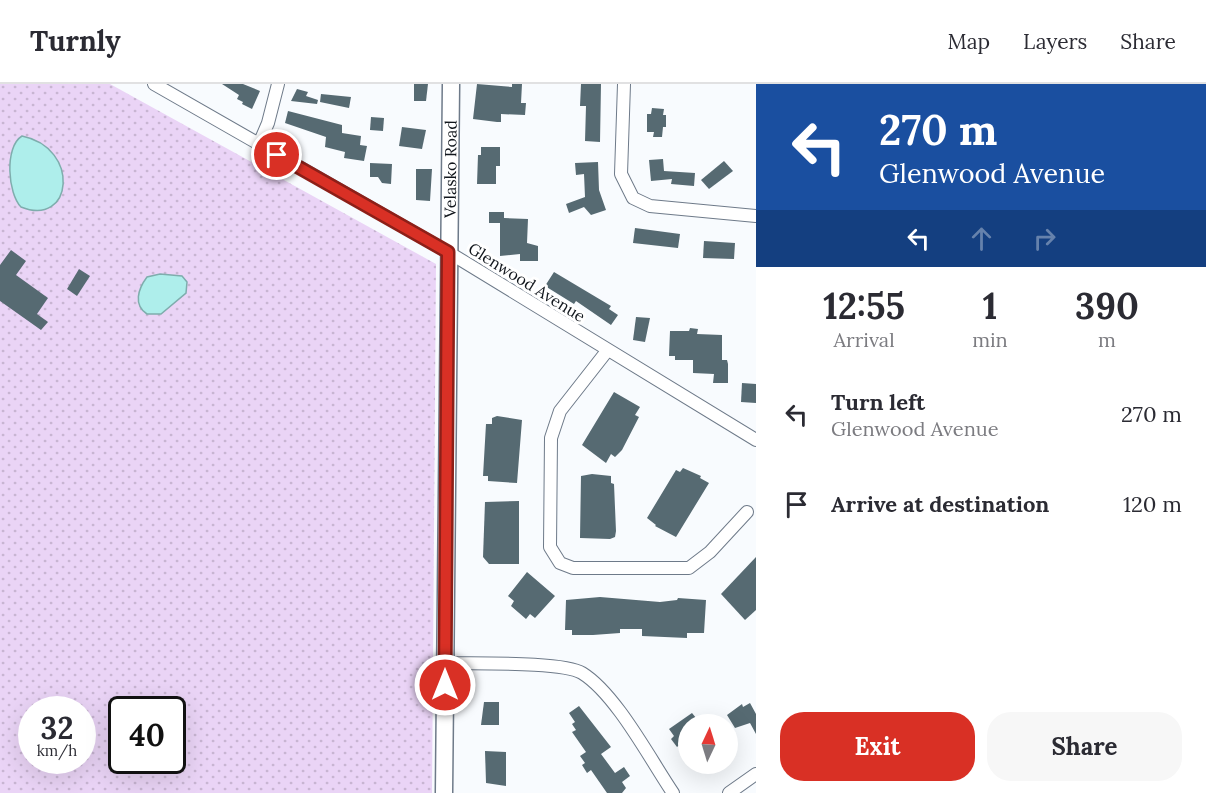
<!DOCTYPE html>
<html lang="en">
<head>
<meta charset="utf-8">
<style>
  :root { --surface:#fff; --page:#f7f7f7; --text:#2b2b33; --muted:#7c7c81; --line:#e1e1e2; --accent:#d93025 }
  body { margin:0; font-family:Lora,serif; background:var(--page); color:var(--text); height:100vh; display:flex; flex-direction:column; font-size:22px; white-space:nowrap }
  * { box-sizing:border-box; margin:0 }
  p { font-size:20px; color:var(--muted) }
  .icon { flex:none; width:33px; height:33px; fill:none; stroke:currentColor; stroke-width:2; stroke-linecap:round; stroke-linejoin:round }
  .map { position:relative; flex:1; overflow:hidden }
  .details { display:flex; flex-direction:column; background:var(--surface); width:450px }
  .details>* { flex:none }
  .banner { background:#1a4fa0; color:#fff; overflow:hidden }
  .needle { width:39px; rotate:4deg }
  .controls { position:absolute; left:678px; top:630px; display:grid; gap:12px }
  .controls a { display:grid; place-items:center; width:60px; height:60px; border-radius:50%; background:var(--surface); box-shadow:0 6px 24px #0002; font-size:30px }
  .speed { position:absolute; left:18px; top:612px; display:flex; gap:12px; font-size:30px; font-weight:700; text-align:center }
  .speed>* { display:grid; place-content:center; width:78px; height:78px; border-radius:50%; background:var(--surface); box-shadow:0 6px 24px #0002; line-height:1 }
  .speed small { font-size:15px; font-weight:400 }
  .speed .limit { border:3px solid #111; border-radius:9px; background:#fff; color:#111 }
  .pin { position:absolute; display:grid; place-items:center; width:51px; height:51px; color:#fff; margin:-26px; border:3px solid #fff; border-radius:50%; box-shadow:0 2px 6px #0007 }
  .me { position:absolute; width:66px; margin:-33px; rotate:0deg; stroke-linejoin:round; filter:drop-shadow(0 0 4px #0008) }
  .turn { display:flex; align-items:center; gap:21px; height:126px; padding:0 24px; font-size:27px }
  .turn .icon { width:78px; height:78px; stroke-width:2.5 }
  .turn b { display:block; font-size:42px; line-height:51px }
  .lanes { display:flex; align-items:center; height:57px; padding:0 24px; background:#0003; justify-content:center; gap:30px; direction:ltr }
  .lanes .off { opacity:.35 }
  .eta { display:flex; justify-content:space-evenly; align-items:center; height:102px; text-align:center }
  .eta b { font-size:36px; font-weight:700; line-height:42px }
  .primary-button { display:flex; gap:12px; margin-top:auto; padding:12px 24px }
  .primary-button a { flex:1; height:69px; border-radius:24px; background:var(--accent); color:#fff; font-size:24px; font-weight:700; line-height:69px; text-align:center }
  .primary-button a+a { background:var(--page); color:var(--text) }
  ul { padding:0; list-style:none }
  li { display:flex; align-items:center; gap:18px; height:90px; padding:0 24px }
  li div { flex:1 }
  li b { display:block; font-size:22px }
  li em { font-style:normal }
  header { display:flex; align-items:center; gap:36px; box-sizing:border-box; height:84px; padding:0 30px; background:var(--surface); border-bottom:2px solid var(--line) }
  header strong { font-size:28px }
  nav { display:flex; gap:33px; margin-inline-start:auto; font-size:21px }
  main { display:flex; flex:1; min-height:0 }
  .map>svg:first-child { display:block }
</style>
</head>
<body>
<header>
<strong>Turnly</strong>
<nav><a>Map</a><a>Layers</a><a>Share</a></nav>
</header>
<main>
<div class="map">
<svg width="756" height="709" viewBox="0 0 756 709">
  <defs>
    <pattern id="grass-dots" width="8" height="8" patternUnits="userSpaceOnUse" patternTransform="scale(1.5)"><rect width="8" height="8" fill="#ead4f6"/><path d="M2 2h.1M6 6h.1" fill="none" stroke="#c8b5d2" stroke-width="1.8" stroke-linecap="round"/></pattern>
  </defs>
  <rect width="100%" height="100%" fill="#f8fbfe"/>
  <!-- grass -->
  <path fill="url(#grass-dots)" fill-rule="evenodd" d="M0,0h110l326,180 -4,529h-432zM32,626h50v50h-50zM122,626h50v50h-50z"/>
  <!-- water -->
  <g fill="#aeeeeb" stroke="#7fadad" stroke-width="1.5">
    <path d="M22,52c59,12 51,92 -1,71 -13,-13 -17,-60 1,-71z"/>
    <path d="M160,190l22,2 5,6 -1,11 -25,21h-14c-14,-9 -9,-25 0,-37z"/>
  </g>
  <!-- building -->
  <g fill="#566a72">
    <polygon points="222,0 243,0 260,7 252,25 242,20 243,18 237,15 239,11"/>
    <polygon points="414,0 428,0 426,17 414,17"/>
    <polygon points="477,0 512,3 512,0 522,0 521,19 526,19 525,31 501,30 501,38 497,38 473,35"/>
    <polygon points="581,0 601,0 600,58 585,57 586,22 580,22"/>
    <polygon points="297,5 308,8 306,12 318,16 317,20 291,17"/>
    <polygon points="321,10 351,13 349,24 320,18"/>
    <polygon points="652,24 664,25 663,31 666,31 666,43 663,43 662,53 653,53 654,48 647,48 647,30 651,30"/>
    <polygon points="288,27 342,41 342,49 361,52 360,61 367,62 364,77 344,74 345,68 325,63 326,53 285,39"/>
    <polygon points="371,33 384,34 383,47 370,46"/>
    <polygon points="402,43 426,46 422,65 399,62"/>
    <polygon points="481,63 500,63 500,82 496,82 496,100 477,100 478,71 481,71"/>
    <polygon points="663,75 664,87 695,89 694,102 671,100 672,95 651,97 649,76"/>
    <polygon points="724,77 733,87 709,105 701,96"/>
    <polygon points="598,78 599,106 606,126 591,131 584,123 569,129 566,120 585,113 584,90 576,91 575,79"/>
    <polygon points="370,79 392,80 391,100 382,99 378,93 370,93"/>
    <polygon points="416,85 432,85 430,117 416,116"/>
    <polygon points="489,128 504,128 504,134 528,135 527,159 538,162 538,177 520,177 520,170 500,172 500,139 489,139"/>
    <polygon points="635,144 680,150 678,164 633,159"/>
    <polygon points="704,157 735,159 734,175 703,174"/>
    <polygon points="11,166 26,177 16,191 48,214 37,230 48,238 41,246 0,217 0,181"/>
    <polygon points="79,185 90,192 77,212 67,205"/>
    <polygon points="554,188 611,222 609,225 618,231 611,241 576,217 574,220 545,202"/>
    <polygon points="636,233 650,234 645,258 633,256"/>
    <polygon points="690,244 698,245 697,250 722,251 722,276 727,276 728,280 728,299 713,299 714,290 693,289 693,276 675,276 675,272 669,272 670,247 689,247"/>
    <polygon points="742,299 756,300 756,319 741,318"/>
    <polygon points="614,308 640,323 635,331 639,333 622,366 615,373 611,370 606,379 582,361"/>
    <polygon points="497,332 522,336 517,399 488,397 488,392 483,392 486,340 492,340 492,334"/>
    <polygon points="683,384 701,392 700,394 709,399 676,453 655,442 656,441 647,434 676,386 680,388"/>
    <polygon points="592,390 611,392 611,399 614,400 616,447 615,453 610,455 580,454 581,392"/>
    <polygon points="519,417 519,480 489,480 483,473 485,418"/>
    <polygon points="756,473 756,526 745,536 721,510"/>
    <polygon points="527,488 555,512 535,534 530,530 526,535 511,522 514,517 508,512"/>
    <polygon points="600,513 660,518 677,516 678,514 706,516 704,549 687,549 687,554 642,552 642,545 620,545 620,549 593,551 572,551 572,546 565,546 566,516"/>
    <polygon points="484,618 499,618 499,641 481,641"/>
    <polygon points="750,619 756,630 756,650 750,639 735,644 727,631 742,620 743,623"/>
    <polygon points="579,622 611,663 601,670 615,689 624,683 630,692 622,698 626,704 622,709 607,709 591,686 587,689 582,681 585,679 580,672 586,668 572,648 576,646 572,640 575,638 569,629"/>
    <polygon points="692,629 701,640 688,640 688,653 677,663 671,655 674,652 669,645"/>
    <polygon points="485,667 506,668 506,702 486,699"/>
  </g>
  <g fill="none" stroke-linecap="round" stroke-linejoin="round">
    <defs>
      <g id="street">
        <polyline points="154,0 448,168 756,356"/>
        <polyline points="624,0 621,90 633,114 650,122 756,132"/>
        <polyline points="259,60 268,39 278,0"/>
        <polyline points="607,267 560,327 551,354 550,463 560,479 573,484 689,484 710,468 747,428"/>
        <path d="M445,579c26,1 118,-2 137,10 34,21 68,86 91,120"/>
        <polyline points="729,709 756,690"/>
      </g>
      <g id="secondary">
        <path id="s1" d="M444,709l7,-709"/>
      </g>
    </defs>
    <!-- street casing -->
    <use href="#street" stroke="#6e7a89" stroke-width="14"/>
    <!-- secondary casing -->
    <use href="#secondary" stroke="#6e7a89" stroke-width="19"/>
    <!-- street -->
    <use href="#street" stroke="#fff" stroke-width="12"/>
    <!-- secondary -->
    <use href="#secondary" stroke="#fff" stroke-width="16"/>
  </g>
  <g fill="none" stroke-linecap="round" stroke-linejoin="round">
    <defs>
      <polyline id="route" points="277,71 448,168 445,601"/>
    </defs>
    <!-- route casing -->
    <use href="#route" stroke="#8d1f18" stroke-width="15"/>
    <!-- route -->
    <use href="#route" stroke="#d93025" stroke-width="10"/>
  </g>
  <g text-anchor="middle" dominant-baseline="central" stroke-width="6" stroke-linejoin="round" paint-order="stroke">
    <!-- street labels -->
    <g font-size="16" fill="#11161c" stroke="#fff">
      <text stroke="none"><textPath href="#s1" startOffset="624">Velasko Road</textPath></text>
      <text transform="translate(527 198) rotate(32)">Glenwood Avenue</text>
    </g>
  </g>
</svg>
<div class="controls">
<a><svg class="needle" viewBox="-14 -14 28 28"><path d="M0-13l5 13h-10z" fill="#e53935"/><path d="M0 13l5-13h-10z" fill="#7c7c81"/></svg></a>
</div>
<div class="speed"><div>32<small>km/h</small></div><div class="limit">40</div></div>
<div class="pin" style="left:277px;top:71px;background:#d93025"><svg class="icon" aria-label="arrive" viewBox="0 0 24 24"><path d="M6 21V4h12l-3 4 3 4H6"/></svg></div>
<svg class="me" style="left:445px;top:601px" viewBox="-20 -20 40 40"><circle r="17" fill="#d93025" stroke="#fff" stroke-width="3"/><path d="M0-11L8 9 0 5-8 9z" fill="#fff"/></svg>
</div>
<section class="details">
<div class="banner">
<div class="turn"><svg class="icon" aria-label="left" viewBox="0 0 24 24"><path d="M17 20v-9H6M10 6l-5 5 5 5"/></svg><div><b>270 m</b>Glenwood Avenue</div></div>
<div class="lanes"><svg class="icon" aria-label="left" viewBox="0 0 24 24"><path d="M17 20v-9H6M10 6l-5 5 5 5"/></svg><svg class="icon off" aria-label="ahead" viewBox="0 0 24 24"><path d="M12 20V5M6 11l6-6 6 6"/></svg><svg class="icon off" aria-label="right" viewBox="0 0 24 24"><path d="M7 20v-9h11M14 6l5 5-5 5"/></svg></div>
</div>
<div class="eta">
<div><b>12:55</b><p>Arrival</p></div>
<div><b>1</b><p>min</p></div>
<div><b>390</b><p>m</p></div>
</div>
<ul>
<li><svg class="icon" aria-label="left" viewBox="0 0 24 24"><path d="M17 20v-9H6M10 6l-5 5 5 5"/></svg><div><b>Turn left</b><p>Glenwood Avenue</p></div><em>270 m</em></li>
<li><svg class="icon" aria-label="arrive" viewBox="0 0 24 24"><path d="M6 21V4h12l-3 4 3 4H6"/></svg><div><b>Arrive at destination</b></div><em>120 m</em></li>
</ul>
<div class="primary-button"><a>Exit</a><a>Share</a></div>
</section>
</main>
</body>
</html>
